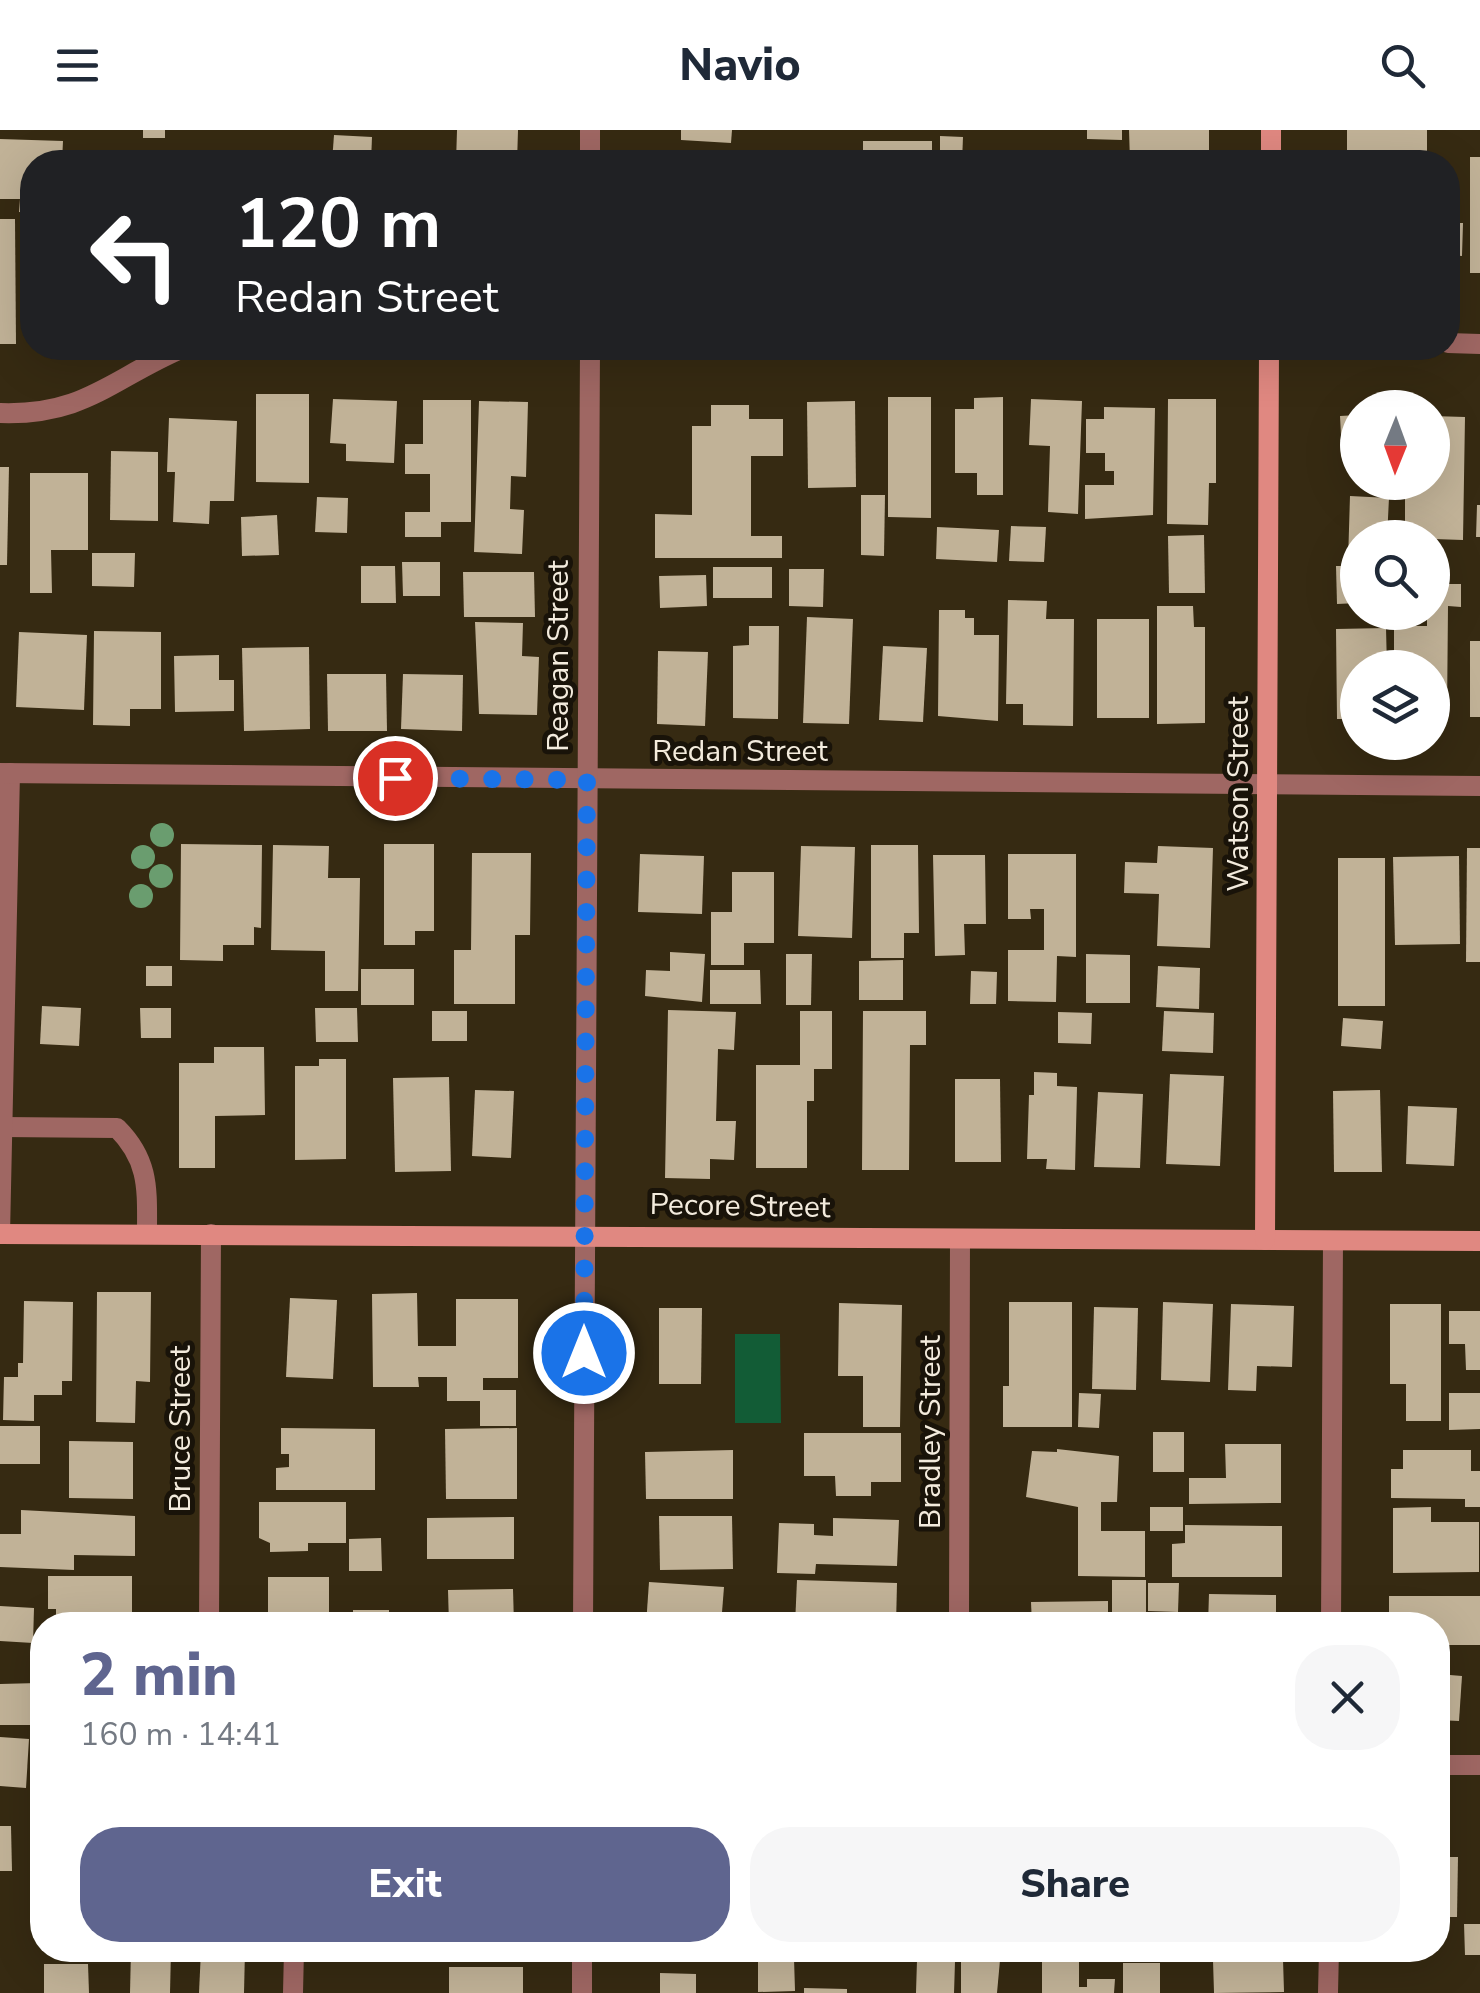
<!DOCTYPE html>
<html lang="en">
<head>
<meta charset="utf-8">
<style>
  :root { --surface:#fff; --page:#f6f6f7; --text:#1f2937; --muted:#747a83; --accent:#5f658f }
  body { margin:0; font-family:"Nunito Sans",sans-serif; background:var(--page); color:var(--text); height:100vh; display:flex; flex-direction:column; font-size:38px; white-space:nowrap }
  * { box-sizing:border-box; margin:0 }
  p { font-size:32px; color:var(--muted) }
  .icon { flex:none; width:55px; height:55px; fill:none; stroke:currentColor; stroke-width:2; stroke-linecap:round; stroke-linejoin:round }
  .map { position:relative; flex:1; overflow:hidden }
  .details { position:absolute; left:30px; top:1482px; width:1420px; height:350px; display:flex; flex-direction:column; background:var(--surface); border-radius:40px; box-shadow:0 10px 40px #0002 }
  .details>* { flex:none }
  .hud { position:absolute; left:20px; top:20px; width:1440px; height:210px; border-radius:40px; box-shadow:0 10px 40px #0002; background:#202124; color:#fff; overflow:hidden }
  .needle { width:65px; rotate:181deg }
  .fabs { position:absolute; left:1340px; top:260px; display:grid; gap:20px }
  .fabs a { display:grid; place-items:center; width:110px; height:110px; border-radius:50%; background:var(--surface); box-shadow:0 10px 40px #0002; font-size:50px }
  .pin { position:absolute; display:grid; place-items:center; width:85px; height:85px; color:#fff; margin:-42px; border:5px solid #fff; border-radius:50%; box-shadow:0 2px 10px #0007 }
  .me { position:absolute; width:110px; margin:-55px; rotate:0deg; stroke-linejoin:round; filter:drop-shadow(0 0 8px #0008) }
  .turn { display:flex; align-items:center; gap:35px; height:210px; padding:0 50px; font-size:45px }
  .turn .icon { width:130px; height:130px; stroke-width:2.5 }
  .turn b { display:block; font-size:70px; line-height:85px }
  .round { display:grid; place-items:center; flex:none; width:105px; height:105px; border-radius:40px; background:var(--page) }
  .headline { display:flex; align-items:center; justify-content:space-between; height:170px; padding:0 50px }
  h1 { font-size:60px; font-weight:800; line-height:75px; color:var(--accent) }
  .cta { display:flex; gap:20px; margin-top:auto; padding:20px 50px }
  .cta a { flex:1; height:115px; border-radius:40px; background:var(--accent); color:#fff; font-size:40px; font-weight:800; line-height:115px; text-align:center }
  .cta a+a { background:var(--page); color:var(--text) }
  header { display:flex; justify-content:space-between; align-items:center; height:130px; padding:0 50px; background:var(--surface); font-size:45px; font-weight:800 }
  .map>svg:first-child { display:block }
</style>
</head>
<body>
<header><svg class="icon" aria-label="menu" viewBox="0 0 24 24"><path d="M4 6h16M4 12h16M4 18h16"/></svg>Navio<svg class="icon" aria-label="search" viewBox="0 0 24 24"><circle cx="10" cy="10" r="6"/><path d="M15 15l6 6"/></svg></header>
<div class="map">
<svg width="1480" height="1863" viewBox="0 0 1480 1863">
  <rect width="100%" height="100%" fill="#362a12"/>
  <!-- green -->
  <polygon fill="#125c36" points="735,1204 780,1204 781,1293 735,1293"/>
  <!-- building -->
  <g fill="#c1b297">
    <rect x="143" y="0" width="22" height="8"/>
    <polygon points="457,0 518,0 517,32 456,32"/>
    <polygon points="681,0 732,0 731,13 681,10"/>
    <polygon points="1087,0 1122,0 1122,10 1087,9"/>
    <polygon points="1129,0 1209,0 1209,32 1130,32"/>
    <rect x="1347" y="0" width="80" height="32"/>
    <polygon points="334,5 372,7 371,32 332,32"/>
    <polygon points="940,6 963,7 962,32 940,32"/>
    <polygon points="0,9 63,11 62,32 32,32 32,83 19,82 20,69 0,69"/>
    <rect x="863" y="11" width="69" height="21"/>
    <rect x="681" y="23" width="50" height="9"/>
    <rect x="1470" y="27" width="10" height="116"/>
    <polygon points="0,89 15,89 16,214 0,214"/>
    <polygon points="1448,93 1463,93 1462,126 1448,125"/>
    <polygon points="22,97 32,98 32,121 21,120"/>
    <polygon points="256,264 309,264 309,353 256,352"/>
    <polygon points="888,267 931,267 931,388 888,387"/>
    <polygon points="1003,267 1003,365 977,365 977,343 955,343 955,279 974,279 974,268"/>
    <polygon points="333,269 397,271 394,333 346,331 346,314 330,313"/>
    <polygon points="1031,269 1082,271 1078,384 1048,382 1050,316 1029,315"/>
    <polygon points="1168,269 1216,269 1216,353 1209,353 1208,395 1167,394"/>
    <polygon points="423,270 471,270 471,392 441,392 441,407 405,407 405,382 430,382 430,344 405,344 405,314 423,314"/>
    <polygon points="479,271 528,272 526,347 511,346 510,379 524,380 522,424 474,422"/>
    <polygon points="855,271 856,357 808,358 807,272"/>
    <polygon points="711,275 749,275 749,289 783,289 783,326 751,326 751,406 782,406 782,428 655,428 655,384 692,385 692,296 711,296"/>
    <polygon points="1104,277 1155,278 1153,385 1085,389 1085,355 1114,355 1114,341 1105,341 1105,323 1086,323 1086,289 1104,289"/>
    <polygon points="1358,285 1358,347 1351,348 1350,326 1342,325 1340,286"/>
    <polygon points="1432,286 1465,287 1463,410 1405,408 1405,352 1432,352"/>
    <polygon points="169,288 237,291 234,371 210,371 209,394 173,392 175,342 167,342"/>
    <polygon points="111,321 158,322 158,391 110,390"/>
    <polygon points="0,337 9,337 7,435 0,435"/>
    <polygon points="30,343 88,343 88,420 51,420 52,463 30,463"/>
    <polygon points="861,365 885,365 884,426 861,425"/>
    <polygon points="1350,366 1389,368 1387,408 1358,408 1358,433 1348,432"/>
    <polygon points="317,367 348,368 347,403 315,402"/>
    <polygon points="1477,375 1480,375 1480,407 1476,407"/>
    <polygon points="277,385 279,425 242,426 241,387"/>
    <polygon points="1011,396 1046,397 1044,432 1009,431"/>
    <polygon points="937,397 999,400 997,432 936,429"/>
    <polygon points="1204,405 1205,463 1169,463 1168,406"/>
    <polygon points="92,423 135,423 134,457 92,456"/>
    <polygon points="402,432 440,432 440,466 403,466"/>
    <polygon points="361,436 395,436 396,473 361,473"/>
    <polygon points="1336,436 1358,436 1358,473 1337,474"/>
    <rect x="713" y="437" width="59" height="31"/>
    <polygon points="789,439 824,439 823,477 789,476"/>
    <polygon points="463,442 534,442 535,487 464,487"/>
    <polygon points="706,445 707,476 660,478 659,446"/>
    <polygon points="1432,454 1461,454 1461,477 1448,476 1447,584 1432,584 1432,538 1394,538 1394,496 1427,496 1427,482 1432,482"/>
    <polygon points="1008,470 1047,471 1046,489 1074,489 1073,596 1023,595 1023,574 1006,574"/>
    <polygon points="1157,476 1193,476 1194,497 1205,497 1205,593 1157,594"/>
    <polygon points="939,480 965,480 965,488 974,488 974,505 999,505 998,591 938,586"/>
    <polygon points="807,487 853,489 849,594 803,593"/>
    <rect x="1097" y="489" width="52" height="99"/>
    <polygon points="475,492 523,493 522,526 539,527 537,585 479,584"/>
    <polygon points="749,496 779,496 778,589 733,588 733,516 749,515"/>
    <polygon points="1386,498 1387,538 1358,538 1358,589 1337,589 1336,499"/>
    <polygon points="94,501 161,502 161,579 130,579 130,596 93,595"/>
    <polygon points="19,502 87,505 84,580 16,577"/>
    <rect x="1470" y="511" width="10" height="76"/>
    <polygon points="883,516 927,518 923,592 879,590"/>
    <polygon points="309,517 310,599 244,601 242,518"/>
    <polygon points="658,521 708,522 705,596 657,594"/>
    <polygon points="219,525 219,550 234,550 234,581 175,582 174,526"/>
    <polygon points="327,544 386,544 387,601 328,601"/>
    <polygon points="403,544 463,545 462,601 401,599"/>
    <polygon points="181,714 262,715 261,798 254,797 254,815 223,815 223,831 180,830"/>
    <polygon points="384,714 434,714 434,801 415,801 415,815 384,815"/>
    <polygon points="273,715 329,716 328,748 360,748 358,861 325,861 325,821 271,820"/>
    <polygon points="871,715 918,715 919,803 904,803 904,828 871,828"/>
    <polygon points="801,716 855,717 852,808 798,806"/>
    <polygon points="1158,716 1213,718 1210,818 1157,816 1159,764 1124,763 1125,732 1157,733"/>
    <polygon points="1467,718 1480,718 1480,832 1466,832"/>
    <polygon points="472,723 531,723 530,805 515,805 515,874 454,874 454,820 471,820"/>
    <polygon points="640,724 704,726 702,784 638,782"/>
    <polygon points="1008,724 1076,724 1076,827 1057,826 1056,872 1008,871 1008,820 1044,820 1044,779 1030,779 1031,789 1008,789"/>
    <polygon points="933,725 985,725 986,794 964,794 965,825 935,826"/>
    <polygon points="1459,726 1460,814 1395,815 1393,727"/>
    <rect x="1338" y="728" width="47" height="148"/>
    <polygon points="732,742 774,742 774,813 744,813 744,835 711,835 711,782 732,782"/>
    <polygon points="670,822 705,824 702,872 645,866 646,840 670,841"/>
    <polygon points="786,824 812,824 811,875 786,875"/>
    <polygon points="1086,824 1130,825 1130,873 1086,873"/>
    <polygon points="903,830 903,870 859,870 859,831"/>
    <rect x="146" y="836" width="26" height="20"/>
    <polygon points="1158,836 1200,838 1199,879 1156,877"/>
    <rect x="361" y="839" width="53" height="36"/>
    <polygon points="710,840 760,840 761,874 710,874"/>
    <polygon points="971,841 997,842 996,874 970,874"/>
    <polygon points="42,876 81,878 79,916 40,914"/>
    <polygon points="140,878 171,878 171,908 141,908"/>
    <polygon points="315,878 357,878 358,912 316,912"/>
    <polygon points="668,880 736,882 734,920 718,919 716,991 736,991 734,1030 710,1029 710,1049 665,1048"/>
    <rect x="432" y="881" width="35" height="30"/>
    <polygon points="800,881 832,881 832,939 814,939 814,971 807,971 807,1038 756,1038 756,935 800,935"/>
    <polygon points="863,881 926,881 926,915 910,915 909,1040 862,1040"/>
    <polygon points="1164,881 1214,883 1213,923 1162,921"/>
    <polygon points="1058,882 1092,883 1091,914 1058,913"/>
    <polygon points="1343,888 1383,891 1381,919 1341,916"/>
    <polygon points="214,917 264,917 265,985 215,986 215,1038 179,1038 179,933 214,933"/>
    <polygon points="319,929 346,929 346,1029 295,1030 295,936 319,936"/>
    <polygon points="1034,942 1057,943 1057,956 1077,957 1075,1040 1046,1039 1047,1029 1027,1029 1029,965 1034,965"/>
    <polygon points="1170,944 1224,946 1220,1036 1166,1034"/>
    <polygon points="449,947 451,1041 395,1042 393,948"/>
    <polygon points="955,949 1000,949 1001,1032 955,1032"/>
    <polygon points="475,960 514,961 511,1028 472,1026"/>
    <polygon points="1380,960 1382,1042 1334,1042 1333,961"/>
    <polygon points="1098,962 1143,964 1140,1038 1094,1037"/>
    <polygon points="1408,976 1457,978 1454,1036 1406,1034"/>
    <polygon points="97,1162 151,1162 150,1252 136,1251 135,1293 96,1292"/>
    <polygon points="417,1163 418,1216 456,1216 456,1169 518,1169 518,1248 483,1248 483,1260 516,1260 516,1296 480,1296 480,1271 447,1271 447,1247 418,1247 419,1257 373,1257 372,1164"/>
    <polygon points="290,1168 337,1170 333,1249 286,1247"/>
    <polygon points="24,1171 73,1172 72,1251 62,1251 62,1265 34,1265 34,1291 3,1290 4,1247 18,1247 18,1233 23,1233"/>
    <polygon points="1009,1172 1072,1172 1072,1297 1003,1297 1003,1256 1009,1256"/>
    <polygon points="1163,1172 1213,1174 1210,1252 1161,1250"/>
    <polygon points="839,1173 902,1175 900,1297 863,1297 863,1246 838,1246"/>
    <polygon points="1231,1174 1294,1176 1292,1237 1257,1236 1256,1261 1228,1260"/>
    <polygon points="1390,1174 1441,1174 1441,1291 1406,1291 1406,1254 1390,1254"/>
    <polygon points="1094,1177 1138,1178 1136,1260 1092,1259"/>
    <polygon points="659,1178 702,1178 701,1254 659,1254"/>
    <polygon points="1449,1181 1480,1181 1480,1240 1466,1240 1465,1214 1449,1214"/>
    <polygon points="1079,1263 1101,1264 1099,1298 1078,1297"/>
    <polygon points="1449,1263 1480,1263 1480,1299 1449,1300"/>
    <rect x="0" y="1296" width="40" height="38"/>
    <polygon points="281,1298 375,1299 375,1360 276,1360 276,1338 289,1337 289,1324 281,1324"/>
    <polygon points="517,1298 517,1369 446,1369 445,1299"/>
    <rect x="1153" y="1302" width="31" height="40"/>
    <polygon points="804,1303 901,1303 901,1352 871,1352 871,1366 836,1366 835,1346 804,1346"/>
    <polygon points="69,1311 133,1312 133,1369 69,1368"/>
    <polygon points="1225,1314 1281,1314 1281,1373 1189,1374 1189,1348 1226,1348"/>
    <polygon points="1057,1319 1119,1326 1117,1372 1101,1372 1101,1401 1145,1401 1145,1447 1078,1446 1078,1377 1026,1367 1032,1321 1057,1322"/>
    <polygon points="733,1320 733,1369 646,1369 645,1322"/>
    <polygon points="1403,1320 1471,1320 1471,1341 1480,1341 1480,1377 1465,1377 1465,1369 1391,1368 1391,1339 1403,1339"/>
    <polygon points="259,1372 346,1372 346,1413 308,1413 308,1421 270,1422 270,1413 259,1408"/>
    <rect x="1150" y="1377" width="33" height="24"/>
    <polygon points="1431,1377 1431,1392 1479,1392 1479,1442 1393,1443 1393,1378"/>
    <polygon points="21,1380 135,1386 135,1426 74,1425 74,1440 0,1437 0,1404 21,1404"/>
    <polygon points="659,1386 732,1386 733,1439 660,1440"/>
    <polygon points="514,1387 514,1429 427,1429 427,1388"/>
    <polygon points="833,1388 899,1390 897,1436 816,1434 815,1444 777,1443 779,1393 814,1394 814,1405 833,1406"/>
    <polygon points="1185,1395 1282,1396 1282,1447 1172,1447 1172,1414 1185,1413"/>
    <polygon points="381,1408 382,1441 349,1441 349,1409"/>
    <polygon points="48,1446 132,1446 132,1495 56,1495 56,1479 48,1479"/>
    <rect x="268" y="1447" width="61" height="48"/>
    <polygon points="797,1450 897,1453 896,1495 795,1495"/>
    <rect x="1112" y="1450" width="34" height="34"/>
    <polygon points="649,1452 724,1457 721,1495 646,1495"/>
    <polygon points="1148,1453 1179,1453 1178,1482 1148,1481"/>
    <polygon points="513,1459 514,1495 449,1495 448,1460"/>
    <polygon points="1209,1464 1276,1465 1276,1495 1208,1495"/>
    <polygon points="1389,1466 1480,1466 1480,1515 1438,1515 1438,1495 1389,1495"/>
    <polygon points="1108,1471 1108,1495 1032,1495 1031,1472"/>
    <polygon points="0,1476 34,1478 33,1513 0,1511"/>
    <rect x="353" y="1480" width="36" height="15"/>
    <rect x="1159" y="1483" width="19" height="12"/>
    <polygon points="1438,1544 1462,1546 1459,1591 1438,1590"/>
    <polygon points="38,1553 39,1595 0,1595 0,1554"/>
    <polygon points="0,1607 29,1609 26,1658 0,1656"/>
    <polygon points="0,1696 11,1696 12,1741 0,1741"/>
    <polygon points="1438,1727 1458,1727 1457,1787 1438,1787"/>
    <polygon points="1464,1794 1480,1794 1480,1825 1465,1825"/>
    <polygon points="131,1820 171,1820 170,1863 130,1863"/>
    <polygon points="201,1820 245,1820 244,1863 199,1863"/>
    <polygon points="665,1820 701,1820 701,1823 665,1824"/>
    <rect x="959" y="1820" width="39" height="5"/>
    <rect x="1042" y="1820" width="32" height="4"/>
    <polygon points="758,1829 794,1829 795,1861 758,1862"/>
    <polygon points="961,1829 1000,1830 997,1863 961,1863"/>
    <polygon points="1042,1829 1079,1829 1079,1857 1087,1857 1087,1849 1115,1849 1114,1863 1042,1863"/>
    <polygon points="917,1830 955,1831 954,1863 916,1863"/>
    <polygon points="1283,1830 1284,1862 1214,1863 1213,1831"/>
    <rect x="1123" y="1833" width="37" height="30"/>
    <polygon points="44,1834 88,1834 89,1863 44,1863"/>
    <rect x="449" y="1837" width="74" height="26"/>
    <polygon points="660,1843 696,1844 696,1863 660,1863"/>
    <polygon points="804,1858 847,1859 847,1863 804,1863"/>
  </g>
  <g fill="none" stroke-linecap="round" stroke-linejoin="round">
    <!-- lane -->
    <g stroke="#9f6763" stroke-width="20">
      <path d="M2,997l115,1c33,33 30,62 30,106"/>
      <polyline points="0,1104 10,643"/>
    </g>
    <!-- street -->
    <g stroke="#9f6763" stroke-width="20">
      <polyline points="590,32 590,0"/>
      <polyline points="1448,213 1480,214"/>
      <path d="M0,283c85,3 112,-35 183,-65"/>
      <polyline points="0,643 1480,656"/>
      <polyline points="209,1495 211,1104"/>
      <polyline points="583,1495 590,218"/>
      <polyline points="959,1495 960,1109"/>
      <polyline points="1331,1495 1333,1111"/>
      <polyline points="1438,1635 1480,1635"/>
      <polyline points="293,1863 294,1820"/>
      <polyline points="582,1863 582,1820"/>
      <polyline points="1328,1863 1329,1820"/>
    </g>
    <!-- secondary -->
    <g stroke="#e08881" stroke-width="20">
      <polyline points="1271,32 1271,0"/>
      <polyline points="0,1104 1480,1111"/>
      <polyline points="1265,1110 1269,218"/>
    </g>
  </g>
  <!-- trees -->
  <g fill="#6a9d6f">
    <circle cx="162" cy="705" r="12"/>
    <circle cx="143" cy="727" r="12"/>
    <circle cx="161" cy="746" r="12"/>
    <circle cx="141" cy="766" r="12"/>
  </g>
  <g fill="none" stroke-linecap="round" stroke-linejoin="round">
    <!-- route -->
    <polyline stroke="#1a73e8" stroke-width="18" stroke-dasharray="0 32.4" points="395,648 587,650 584,1223"/>
  </g>
  <g text-anchor="middle" dominant-baseline="central" stroke-width="10" stroke-linejoin="round" paint-order="stroke">
    <!-- street labels -->
    <g font-size="30" fill="#f3ebdd" stroke="#191309">
      <text transform="translate(558 526) rotate(-90)">Reagan Street</text>
      <text x="740" y="621">Redan Street</text>
      <text transform="translate(1238 664) rotate(-90)">Watson Street</text>
      <text transform="translate(740 1076) rotate(1)">Pecore Street</text>
      <text transform="translate(180 1299) rotate(-90)">Bruce Street</text>
      <text transform="translate(930 1302) rotate(-90)">Bradley Street</text>
    </g>
  </g>
</svg>
<div class="fabs">
<a><svg class="needle" viewBox="-14 -14 28 28"><path d="M0-13l5 13h-10z" fill="#e53935"/><path d="M0 13l5-13h-10z" fill="#747a83"/></svg></a>
<a><svg class="icon" aria-label="search" viewBox="0 0 24 24"><circle cx="10" cy="10" r="6"/><path d="M15 15l6 6"/></svg></a>
<a><svg class="icon" aria-label="layers" viewBox="0 0 24 24"><path d="M12 4l9 5-9 5-9-5zM3 14l9 5 9-5"/></svg></a>
</div>
<div class="pin" style="left:395px;top:648px;background:#d93025"><svg class="icon" aria-label="arrive" viewBox="0 0 24 24"><path d="M6 21V4h12l-3 4 3 4H6"/></svg></div>
<svg class="me" style="left:584px;top:1223px" viewBox="-20 -20 40 40"><circle r="17" fill="#1a73e8" stroke="#fff" stroke-width="3"/><path d="M0-11L8 9 0 5-8 9z" fill="#fff"/></svg>
<div class="hud">
<div class="turn"><svg class="icon" aria-label="left" viewBox="0 0 24 24"><path d="M17 20v-9H6M10 6l-5 5 5 5"/></svg><div><b>120 m</b>Redan Street</div></div>
</div>
<section class="details">
<div class="headline"><div><h1>2 min</h1><p>160 m · 14:41</p></div><a class="round"><svg class="icon" aria-label="close" viewBox="0 0 24 24"><path d="M6 6l12 12M18 6L6 18"/></svg></a></div>
<div class="cta"><a>Exit</a><a>Share</a></div>
</section>
</div>
</body>
</html>
